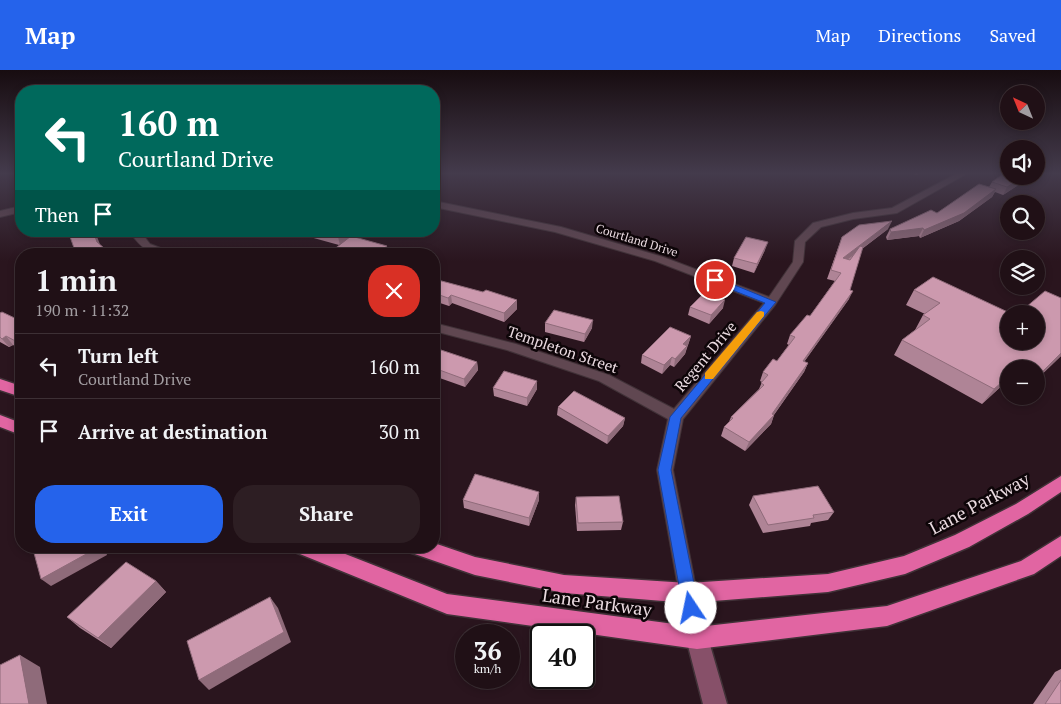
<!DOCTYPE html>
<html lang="en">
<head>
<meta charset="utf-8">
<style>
  :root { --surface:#201016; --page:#2d1e23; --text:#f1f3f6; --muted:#a29da1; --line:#3d3035; --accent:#2563eb }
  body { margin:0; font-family:"PT Serif",serif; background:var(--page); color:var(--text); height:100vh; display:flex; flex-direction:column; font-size:19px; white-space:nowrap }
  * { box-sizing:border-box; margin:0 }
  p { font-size:16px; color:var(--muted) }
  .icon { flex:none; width:28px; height:28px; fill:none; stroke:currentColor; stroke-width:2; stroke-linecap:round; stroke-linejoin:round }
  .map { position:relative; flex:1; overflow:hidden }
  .details { position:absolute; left:15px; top:178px; width:425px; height:305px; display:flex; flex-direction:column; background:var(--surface); border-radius:20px; box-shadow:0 2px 8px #0003,0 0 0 1px var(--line) }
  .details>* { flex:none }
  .banner { position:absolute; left:15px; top:15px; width:425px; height:152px; border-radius:20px; box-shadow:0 2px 8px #0003,0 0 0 1px var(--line); background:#00695c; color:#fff; overflow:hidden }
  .needle { width:32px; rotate:317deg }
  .tools { position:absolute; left:1000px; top:15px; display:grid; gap:10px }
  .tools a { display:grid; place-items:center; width:45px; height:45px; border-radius:50%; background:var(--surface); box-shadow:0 2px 8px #0003,0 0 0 1px var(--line); font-size:25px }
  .speed { position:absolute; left:455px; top:554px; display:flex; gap:10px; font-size:25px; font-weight:700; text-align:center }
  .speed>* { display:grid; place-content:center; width:65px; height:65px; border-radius:50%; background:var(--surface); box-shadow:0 2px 8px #0003,0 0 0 1px var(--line); line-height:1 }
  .speed small { font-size:12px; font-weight:400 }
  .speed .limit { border:2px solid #111; border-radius:8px; background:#fff; color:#111 }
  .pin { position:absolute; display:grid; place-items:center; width:42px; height:42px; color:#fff; margin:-21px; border:2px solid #fff; border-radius:50%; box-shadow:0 1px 5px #0007 }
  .me { position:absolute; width:55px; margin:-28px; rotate:349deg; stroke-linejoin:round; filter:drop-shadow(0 0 4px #0008) }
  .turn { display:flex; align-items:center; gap:18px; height:105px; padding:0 20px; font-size:22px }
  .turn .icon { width:65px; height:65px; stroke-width:2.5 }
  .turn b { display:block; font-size:35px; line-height:42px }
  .then { display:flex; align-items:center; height:48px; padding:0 20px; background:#0003; gap:10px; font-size:19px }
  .round { display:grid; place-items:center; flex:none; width:52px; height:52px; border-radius:20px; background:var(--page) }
  .summary { display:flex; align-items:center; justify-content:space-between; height:85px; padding:0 20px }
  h1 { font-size:30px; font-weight:600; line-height:38px }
  .button { display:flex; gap:10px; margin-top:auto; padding:10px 20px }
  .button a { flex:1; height:58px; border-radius:20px; background:var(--accent); color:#fff; font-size:20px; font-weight:600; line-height:58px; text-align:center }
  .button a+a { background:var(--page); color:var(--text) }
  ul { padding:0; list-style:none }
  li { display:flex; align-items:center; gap:15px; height:65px; padding:0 20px; border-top:1px solid var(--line) }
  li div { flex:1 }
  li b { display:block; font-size:19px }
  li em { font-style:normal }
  header { display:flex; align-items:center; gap:30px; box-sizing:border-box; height:70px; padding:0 25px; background:var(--accent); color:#fff }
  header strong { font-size:24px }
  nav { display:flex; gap:28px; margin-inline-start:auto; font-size:18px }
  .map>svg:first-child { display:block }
</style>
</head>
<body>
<header>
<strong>Map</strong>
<nav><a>Map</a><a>Directions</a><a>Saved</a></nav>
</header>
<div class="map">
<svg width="1061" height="634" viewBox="0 0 1061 634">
  <rect width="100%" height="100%" fill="#2a151e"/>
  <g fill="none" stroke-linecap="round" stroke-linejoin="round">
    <defs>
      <g id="street">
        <polygon points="958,103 968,103 897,143 853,149 821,157 805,172 803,192 775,235 683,349 673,400 697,523 695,529 688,532 681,529 679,523 657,400 668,349 599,311 507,280 434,261 434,253 516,274 609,305 674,339 764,233 655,191 555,162 434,137 434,131 561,157 663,187 769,227 793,192 795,171 813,153 853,143 892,138"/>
        <polygon points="21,136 21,142 0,147 0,141"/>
        <path d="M129,161h11l10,13 26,10c-26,0 -32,-2 -47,-23z"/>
      </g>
      <polygon id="secondary" points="688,513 695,516 698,523 708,568 727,634 703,634 686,568 678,523 681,516"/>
      <g id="highway">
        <polygon points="0,309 21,316 21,327 0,320"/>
        <polygon points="0,345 21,353 21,365 0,357"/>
        <polygon points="1061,406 1061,422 1028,444 969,477 905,504 828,522 688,533 564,523 475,505 409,482 407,476 434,476 434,473 475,487 564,505 688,513 828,504 904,486 955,465 1016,434"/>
        <polygon points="1061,466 1061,486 1034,504 887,556 697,579 447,544 295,482 293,476 325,476 447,524 697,557 887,536 1021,491"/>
      </g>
    </defs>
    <!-- street casing -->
    <use href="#street" stroke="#413238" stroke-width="2"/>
    <!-- secondary casing -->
    <use href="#secondary" stroke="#413238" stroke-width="3"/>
    <!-- highway casing -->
    <use href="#highway" stroke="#413238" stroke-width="3"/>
    <!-- street -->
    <use href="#street" fill="#604751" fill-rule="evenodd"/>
    <!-- secondary -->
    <use href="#secondary" fill="#875069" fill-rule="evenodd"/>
    <!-- highway -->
    <use href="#highway" fill="#e165a2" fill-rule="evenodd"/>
  </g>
  <!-- wall -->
  <g fill="#af8496">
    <polygon points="910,103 921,103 917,105"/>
    <polygon points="1032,106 1003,125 995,122 992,127 959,151 920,168 919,166 887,170 886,167 890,159 937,143 989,117 992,112"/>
    <polygon points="888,159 862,179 850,220 849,229 804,292 808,293 804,302 774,345 771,354 745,381 721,366 724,357 729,352 731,347 759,319 762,312 760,311 763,302 777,291 789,275 787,274 790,265 810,246 835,211 827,209 842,167"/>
    <polygon points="309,161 354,161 355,163 339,175 310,167"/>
    <polygon points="765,180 754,203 732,196 734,188"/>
    <polygon points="933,207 1009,271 1061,228 1061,286 1036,310 1036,299 1009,299 1009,310 1008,310 982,334 894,285 902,270 915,260 923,245 925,244 906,235 914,220"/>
    <polygon points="434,209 517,239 504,252 452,233 449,236 434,231"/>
    <polygon points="690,237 723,238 709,254 688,245"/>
    <polygon points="0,243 21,251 21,279 13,275 9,277 0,272"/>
    <polygon points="545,253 592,258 584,272 545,262"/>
    <polygon points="691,266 685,284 674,297 670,295 662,304 641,293 642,285"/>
    <polygon points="434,281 477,292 478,300 465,317 434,306"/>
    <polygon points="493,318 537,319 527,336 494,326"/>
    <polygon points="558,337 625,348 623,356 607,374 557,345"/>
    <polygon points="539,422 539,430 529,456 464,438 463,430"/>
    <polygon points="753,426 834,442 828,450 811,453 810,456 763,463 749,435"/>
    <polygon points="576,427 623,452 621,460 577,461 575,435"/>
    <polygon points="156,511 166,522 111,578 80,558 67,547"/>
    <polygon points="1061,599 1061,634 1033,634 1055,602"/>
  </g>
  <!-- shaded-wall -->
  <g fill="#8f6b7a">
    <polygon points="1025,106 1032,106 1003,125 1007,117"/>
    <polygon points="996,119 992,127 959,151 920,168 924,160"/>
    <polygon points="892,151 888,159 839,196 843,188"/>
    <polygon points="923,158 919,166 887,170 891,162"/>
    <polygon points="93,161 95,161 102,180 97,172"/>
    <polygon points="345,161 354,161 355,163 340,175 338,167"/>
    <polygon points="768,172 765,180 754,203 757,194"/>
    <polygon points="387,176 388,184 377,184"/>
    <polygon points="853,221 849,229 799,299 803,291"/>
    <polygon points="451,225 452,233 449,236 448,228"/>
    <polygon points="517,230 517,239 504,252 504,243"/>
    <polygon points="725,230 723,238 709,254 711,245"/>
    <polygon points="593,250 592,258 584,272 585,264"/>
    <polygon points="6,266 13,275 9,277 2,269"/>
    <polygon points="691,266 688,275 681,283 683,274"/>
    <polygon points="687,276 685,284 674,297 675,289"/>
    <polygon points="1061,283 1061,286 1036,310 1036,308"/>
    <polygon points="672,287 670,295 662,304 664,295"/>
    <polygon points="477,292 478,300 465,317 464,309"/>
    <polygon points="808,293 804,302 770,350 774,345 771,354 745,381 749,372 772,344"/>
    <polygon points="1009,306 1009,309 982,334 994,319"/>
    <polygon points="537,311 537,319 527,336 527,328"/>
    <polygon points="625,348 623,356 607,374 608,366"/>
    <polygon points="438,395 440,404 434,413 434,403"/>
    <polygon points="539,422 539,430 529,456 529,448"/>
    <polygon points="99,476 104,476 107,485 51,516 41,509"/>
    <polygon points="156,511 166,522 111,578 98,568"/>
    <polygon points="270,527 278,538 291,572 209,620 199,610"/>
    <polygon points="20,585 40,597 47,634 29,634"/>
  </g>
  <!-- building -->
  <g fill="#cc99ae" stroke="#8f6b7a">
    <polygon points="1004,103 1009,103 1009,106 1025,106 1007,117 992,112"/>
    <polygon points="979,114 996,119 964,143 924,160 923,158 891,162 890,159 931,140 937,143"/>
    <polygon points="892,151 843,188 850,190 860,176 863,177 850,220 853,221 803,291 808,293 772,344 774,345 749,372 724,357 733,348 731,347 764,315 761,313 768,305 763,302 773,289 777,291 795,267 790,265 807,245 810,246 841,203 831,200 842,167 859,155"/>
    <polygon points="68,161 93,161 97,172 111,184 79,184 74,178"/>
    <polygon points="316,161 345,161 338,167"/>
    <polygon points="351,166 387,176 377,184 328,184"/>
    <polygon points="746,167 768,172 757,194 734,188"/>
    <polygon points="933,207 1012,244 1009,244 1009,271 1036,271 1036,244 1018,244 1045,221 1061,228 1061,283 1039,305 1036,304 1036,299 1027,299 1020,295 1016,299 1009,299 1009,306 994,319 902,270 930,249 923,245 940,233 914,220"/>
    <polygon points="434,209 483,222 486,220 517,230 504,243 451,225 448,228 434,223"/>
    <polygon points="705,222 725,230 711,245 690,237"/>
    <polygon points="554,240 593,250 585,264 545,253"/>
    <polygon points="2,242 21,251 21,274 6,266 2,269 0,267 0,243"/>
    <polygon points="670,257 691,266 683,274 687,276 675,289 672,287 664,295 642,285"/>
    <polygon points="438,279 477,292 464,309 434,298 434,281 436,282"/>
    <polygon points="504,301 537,311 527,328 493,318"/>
    <polygon points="574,321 625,348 608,366 558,337"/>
    <polygon points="434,394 438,395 434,403"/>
    <polygon points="475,404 539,422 529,448 463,430"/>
    <polygon points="818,416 834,442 813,445 814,448 768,455 753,426"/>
    <polygon points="619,426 623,452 578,453 576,427"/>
    <polygon points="47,476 99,476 99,477 41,509 34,483"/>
    <polygon points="126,492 156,511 98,568 67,547"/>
    <polygon points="270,527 284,562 199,610 187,571"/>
    <polygon points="20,585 29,634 0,634 0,595"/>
    <polygon points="1061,610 1061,634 1045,634"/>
  </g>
  <!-- sky -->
  <linearGradient id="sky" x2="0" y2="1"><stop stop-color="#170c10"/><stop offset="0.54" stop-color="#443b4c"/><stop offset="1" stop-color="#443b4c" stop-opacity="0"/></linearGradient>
  <rect width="1061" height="191" fill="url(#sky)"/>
  <!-- route -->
  <polygon fill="#2563eb" stroke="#184099" points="715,207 776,232 681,348 671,400 699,538 697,543 691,545 685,543 683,538 658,400 670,347 765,233 712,212 712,208"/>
  <!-- slow -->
  <polygon fill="#f59e0b" points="761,241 764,242 764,246 713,309 705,309 705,303 757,242"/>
  <g text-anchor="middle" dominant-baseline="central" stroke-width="5" stroke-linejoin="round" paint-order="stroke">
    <!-- far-street labels -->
    <g font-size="12" fill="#eadae0" stroke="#0d0508">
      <text transform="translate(637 170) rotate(17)">Courtland Drive</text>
    </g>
    <!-- street labels -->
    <g font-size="15" fill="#eadae0" stroke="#0d0508">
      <text transform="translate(563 279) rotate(19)">Templeton Street</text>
      <text transform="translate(705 286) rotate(-50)">Regent Drive</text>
    </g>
    <!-- near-street labels -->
    <g font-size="18" fill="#eadae0" stroke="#0d0508">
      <text transform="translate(979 433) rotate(-28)">Lane Parkway</text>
      <text transform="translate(597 532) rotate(8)">Lane Parkway</text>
    </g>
  </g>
</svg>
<div class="tools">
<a><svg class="needle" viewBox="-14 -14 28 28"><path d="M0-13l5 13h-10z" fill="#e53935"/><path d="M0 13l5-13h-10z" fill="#a29da1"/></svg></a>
<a><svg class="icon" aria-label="sound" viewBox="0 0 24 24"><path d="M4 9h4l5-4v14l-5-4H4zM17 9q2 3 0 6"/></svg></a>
<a><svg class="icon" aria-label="search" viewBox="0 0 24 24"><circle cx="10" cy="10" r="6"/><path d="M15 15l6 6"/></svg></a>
<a><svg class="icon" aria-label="layers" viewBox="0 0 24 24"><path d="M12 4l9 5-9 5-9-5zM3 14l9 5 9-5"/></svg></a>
<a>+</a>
<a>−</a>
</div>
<div class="speed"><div>36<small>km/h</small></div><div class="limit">40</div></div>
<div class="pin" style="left:715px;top:210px;background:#d93025"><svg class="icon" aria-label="arrive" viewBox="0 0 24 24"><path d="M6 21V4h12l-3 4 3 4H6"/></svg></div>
<svg class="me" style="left:691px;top:538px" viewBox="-20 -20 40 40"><circle r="19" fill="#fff"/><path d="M0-13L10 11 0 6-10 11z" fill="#2563eb"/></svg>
<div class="banner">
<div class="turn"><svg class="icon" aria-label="left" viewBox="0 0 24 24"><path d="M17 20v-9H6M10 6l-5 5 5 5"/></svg><div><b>160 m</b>Courtland Drive</div></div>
<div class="then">Then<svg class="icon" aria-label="arrive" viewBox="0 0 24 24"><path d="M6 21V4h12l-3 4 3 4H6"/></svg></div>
</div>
<section class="details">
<div class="summary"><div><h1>1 min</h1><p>190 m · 11:32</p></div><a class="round" style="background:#d93025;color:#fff"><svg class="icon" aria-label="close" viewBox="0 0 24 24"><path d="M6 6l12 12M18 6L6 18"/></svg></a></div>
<ul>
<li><svg class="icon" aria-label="left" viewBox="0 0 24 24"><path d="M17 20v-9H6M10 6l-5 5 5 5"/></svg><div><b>Turn left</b><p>Courtland Drive</p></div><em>160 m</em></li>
<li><svg class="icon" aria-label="arrive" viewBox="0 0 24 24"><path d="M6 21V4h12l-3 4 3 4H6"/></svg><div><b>Arrive at destination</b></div><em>30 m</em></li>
</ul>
<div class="button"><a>Exit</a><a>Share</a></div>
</section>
</div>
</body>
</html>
